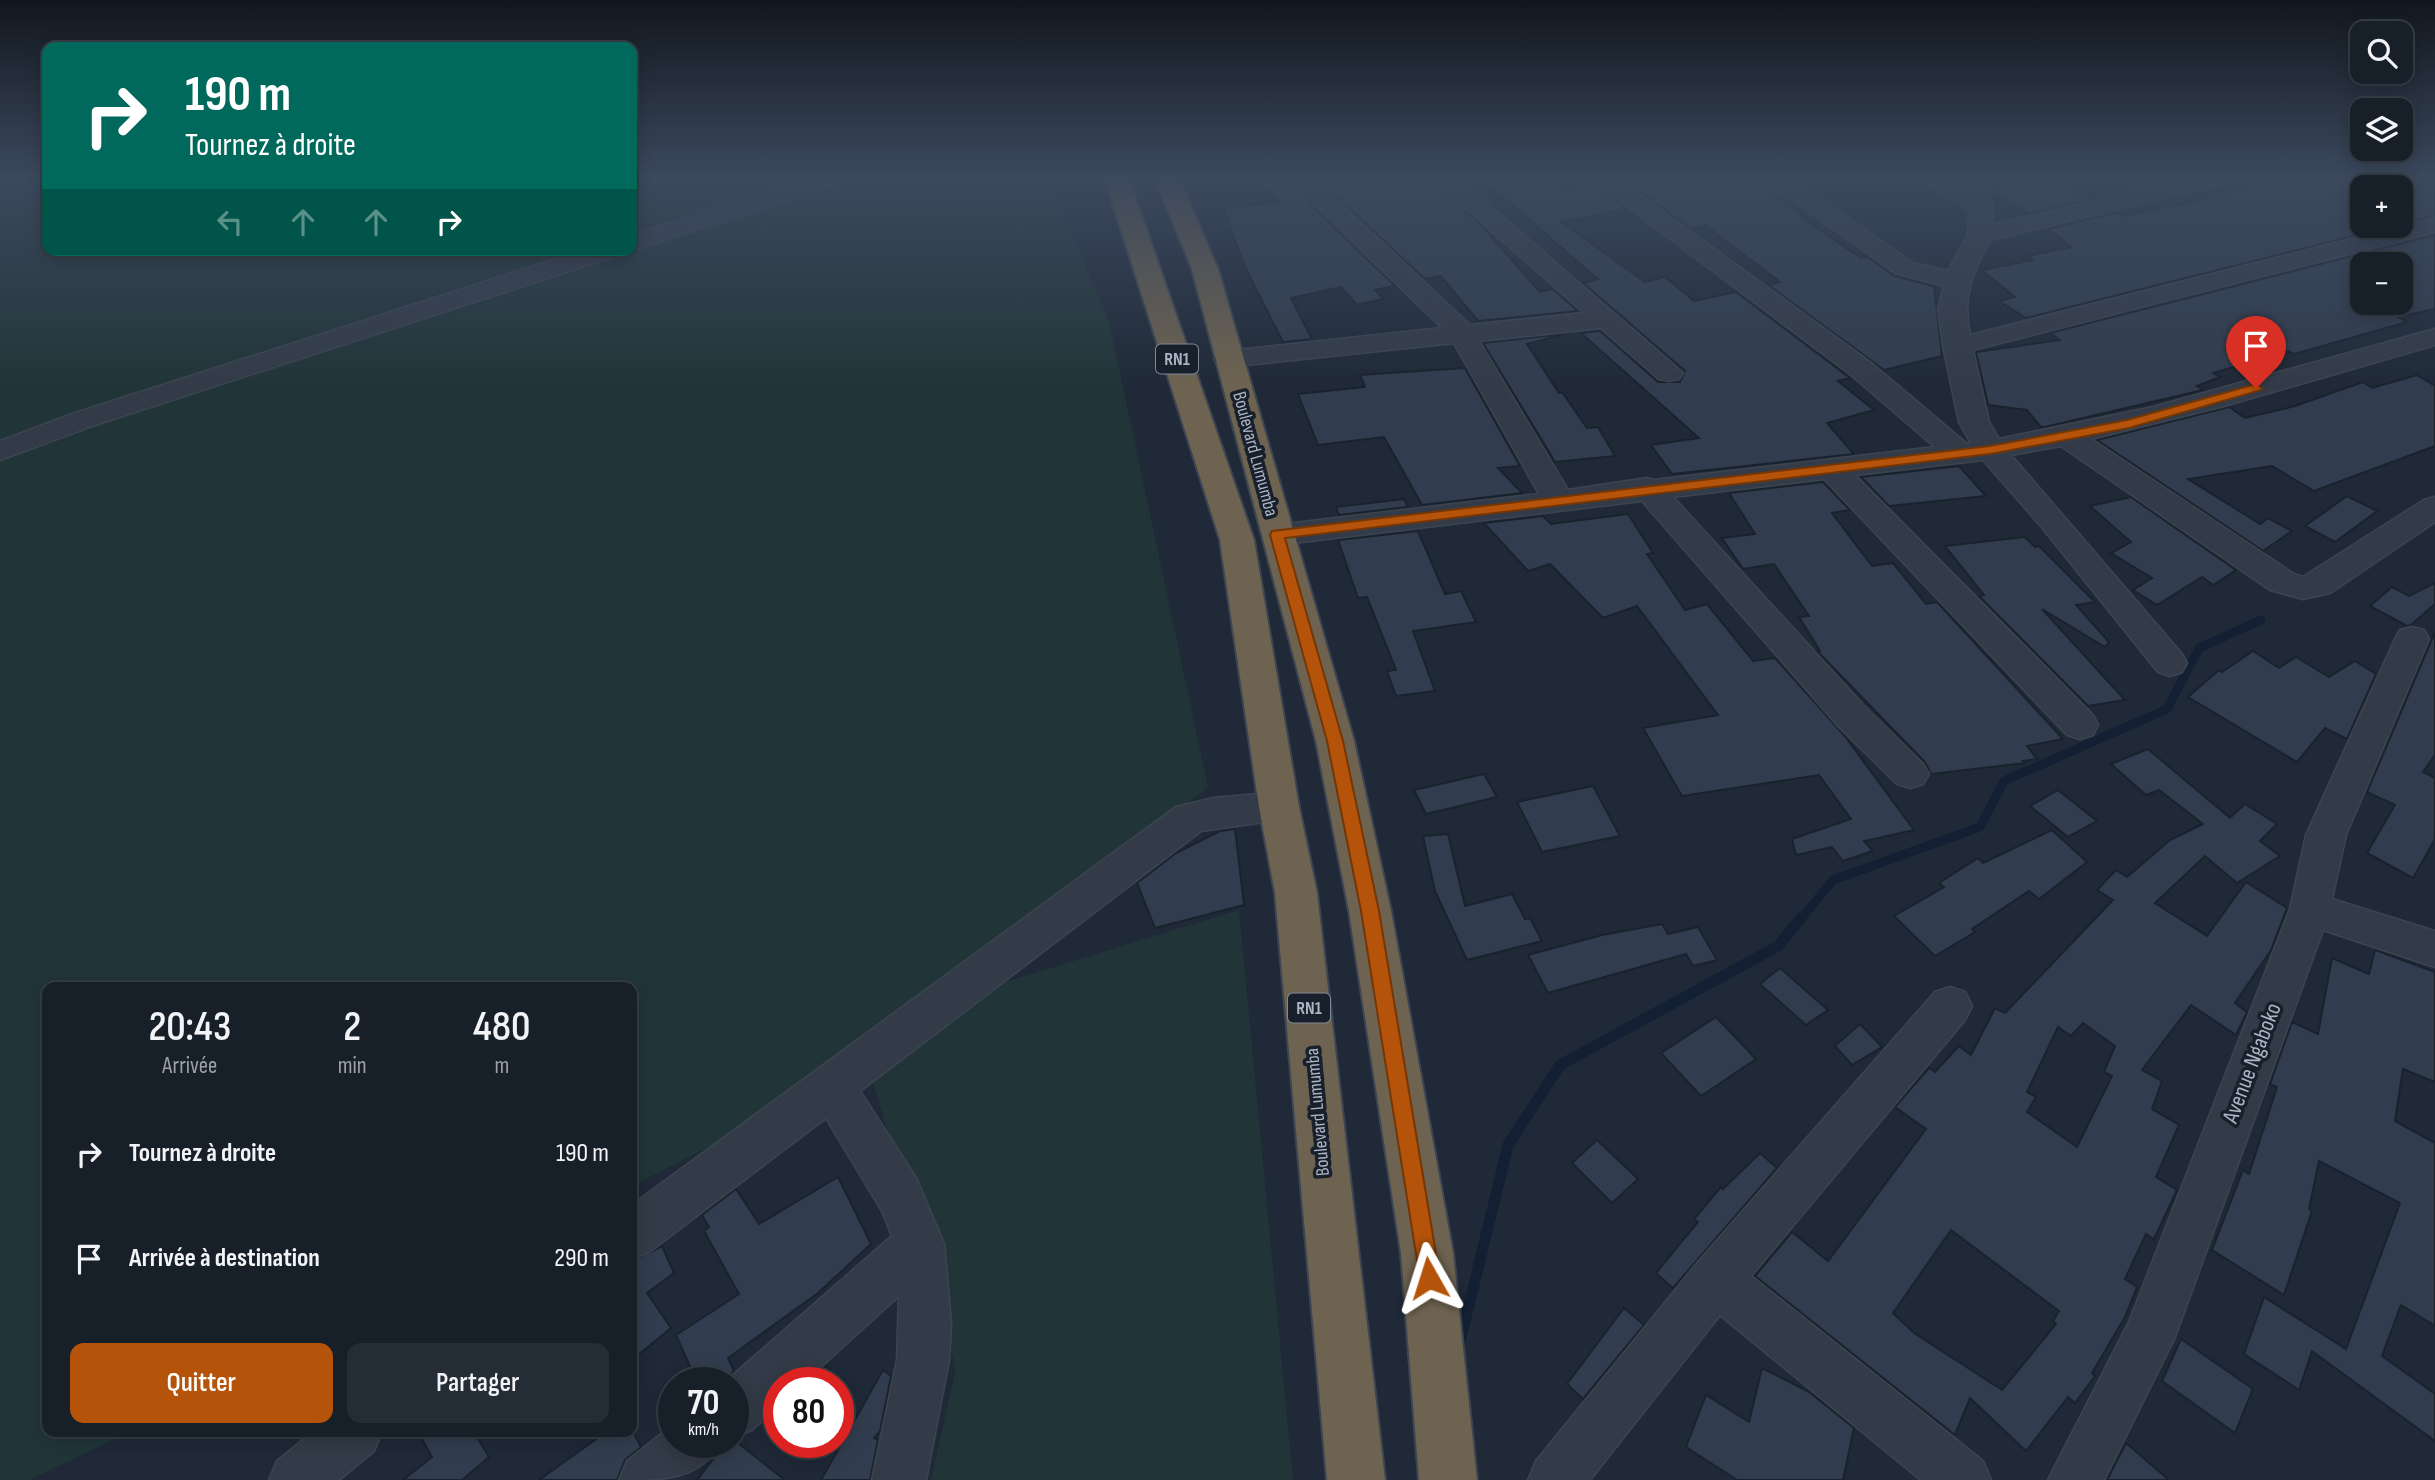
<!DOCTYPE html>
<html lang="fr">
<head>
<meta charset="utf-8">
<style>
  :root { --surface:#171f29; --page:#242c35; --text:#f1f3f6; --muted:#9ea2a8; --line:#363d46; --accent:#b45309 }
  body { margin:0; font-family:"Sofia Sans Condensed",sans-serif; background:var(--page); color:var(--text); height:100vh; display:flex; flex-direction:column; font-size:26px; white-space:nowrap }
  * { box-sizing:border-box; margin:0 }
  p { font-size:23px; color:var(--muted) }
  .icon { flex:none; width:38px; height:38px; fill:none; stroke:currentColor; stroke-width:2; stroke-linecap:round; stroke-linejoin:round }
  .map { position:relative; flex:1; overflow:hidden }
  .sheet { position:absolute; left:42px; top:982px; width:595px; height:455px; display:flex; flex-direction:column; background:var(--surface); border-radius:14px; box-shadow:0 4px 18px #0003,0 0 0 2px var(--line) }
  .sheet>* { flex:none }
  .banner { position:absolute; left:42px; top:42px; width:595px; height:214px; border-radius:14px; box-shadow:0 4px 18px #0003,0 0 0 2px var(--line); background:#00695c; color:#fff; overflow:hidden }
  .fabs { position:absolute; left:2350px; top:21px; display:grid; gap:14px }
  .fabs a { display:grid; place-items:center; width:63px; height:63px; border-radius:14px; background:var(--surface); box-shadow:0 4px 18px #0003,0 0 0 2px var(--line); font-size:35px }
  .speed { position:absolute; left:658px; top:1367px; display:flex; gap:14px; font-size:35px; font-weight:700; text-align:center }
  .speed>* { display:grid; place-content:center; width:91px; height:91px; border-radius:50%; background:var(--surface); box-shadow:0 4px 18px #0003,0 0 0 2px var(--line); line-height:1 }
  .speed small { font-size:18px; font-weight:400 }
  .speed .limit { border:10px solid #d22; background:#fff; color:#111 }
  .pin { position:absolute; display:grid; place-items:center; width:60px; height:60px; color:#fff; margin:-72px -30px; border-radius:50% 50% 50% 0; rotate:-45deg; box-shadow:0 0 7px #0007 }
  .pin .icon { rotate:45deg }
  .me { position:absolute; width:77px; margin:-38px; rotate:354deg; stroke-linejoin:round; filter:drop-shadow(0 0 5px #0008) }
  .turn { display:flex; align-items:center; gap:24px; height:147px; padding:0 28px; font-size:32px }
  .turn .icon { width:91px; height:91px; stroke-width:2.5 }
  .turn b { display:block; font-size:49px; line-height:60px }
  .lanes { display:flex; align-items:center; height:66px; padding:0 28px; background:#0003; justify-content:center; gap:35px; direction:ltr }
  .lanes .off { opacity:.35 }
  .eta { display:flex; justify-content:space-evenly; align-items:center; height:119px; text-align:center }
  .eta b { font-size:42px; font-weight:600; line-height:49px }
  .cta { display:flex; gap:14px; margin-top:auto; padding:14px 28px }
  .cta a { flex:1; height:80px; border-radius:14px; background:var(--accent); color:#fff; font-size:28px; font-weight:600; line-height:80px; text-align:center }
  .cta a+a { background:var(--page); color:var(--text) }
  ul { padding:0; list-style:none }
  li { display:flex; align-items:center; gap:21px; height:105px; padding:0 28px }
  li div { flex:1 }
  li b { display:block; font-size:26px }
  li em { font-style:normal }
  .map>svg:first-child { display:block }
</style>
</head>
<body>
<div class="map">
<svg width="2435" height="1480" viewBox="0 0 2435 1480">
  <rect width="100%" height="100%" fill="#1f2937"/>
  <!-- green -->
  <g fill="#213538">
    <polygon points="0,179 47,179 47,250 632,250 632,179 1048,179 1109,321 1208,787 847,1076 632,1186 632,987 47,987 47,1432 130,1432 29,1480 0,1480"/>
    <polygon points="1239,910 1293,1480 931,1480 956,1368 873,1081 1002,983"/>
  </g>
  <g fill="none" stroke-linecap="round" stroke-linejoin="round">
    <!-- stream-far1 -->
    <polyline stroke="#132034" stroke-width="9" points="1800,920 1833,880 1980,827 2004,781 2167,709 2199,648 2261,620"/>
    <!-- stream -->
    <polyline stroke="#132034" stroke-width="11" points="1459,1346 1508,1145 1560,1065 1778,946 1801,918"/>
  </g>
  <!-- building -->
  <g fill="#313d4e" stroke="#1a222e" stroke-width="2" fill-rule="evenodd">
    <polygon points="1257,179 1430,179 1479,223 1540,292 1553,289 1578,311 1478,321 1441,276 1425,279 1333,193 1315,192 1308,200 1313,207 1395,286 1375,290 1383,299 1357,305 1341,287 1291,298 1312,339 1283,342 1245,267 1223,208 1281,202"/>
    <polygon points="1482,179 1561,179 1563,192 1594,185 1627,209 1562,222 1645,282 1665,277 1694,301 1736,292 1850,378 1838,381 1874,410 1827,423 1854,454 1672,474 1651,445 1699,438 1581,333 1600,331 1658,382 1680,382 1685,371 1583,283 1598,279"/>
    <polygon points="1623,179 1761,179 1781,194 1775,196 1805,218 1802,218 1861,258 1868,257 1894,276 1934,286 1942,356 1884,370 1768,285 1780,282 1706,226 1692,229"/>
    <polygon points="1990,179 2052,179 2091,199 2029,214 1992,192 2004,188"/>
    <polygon points="2281,179 2435,179 2435,216 2401,224 2401,187 2362,187 2362,226 2393,226 2026,318 1999,301 2015,297 1982,270 2033,260 2028,256 2071,247 2048,229 2117,212 2123,216 2194,202"/>
    <path d="M2435,235v74l-37,8 9,5 -113,32 -6,-3 -75,22 7,4 -23,9 6,4 -158,37h-4l-14,-17 -39,-5 -12,-53 84,-12 -10,-7zM2362,264h39v39h-39z"/>
    <polygon points="1565,334 1527,344 1559,393 1562,392 1587,428 1598,427 1615,456 1555,462 1483,343"/>
    <polygon points="1465,368 1520,466 1498,468 1522,493 1422,505 1384,437 1318,445 1298,394 1365,387 1360,375"/>
    <polygon points="2417,375 2435,386 2435,446 2314,491 2272,466 2188,479 2260,524 2268,518 2292,531 2263,551 2097,440 2229,407 2245,418 2295,406 2363,382 2372,388"/>
    <polygon points="1959,466 1986,496 1889,506 1861,477"/>
    <polygon points="1823,482 1850,510 1832,513 1872,566 1893,563 1926,604 1937,602 2063,739 2027,746 2037,759 2023,761 2025,763 1931,774 1925,762 1817,651 1820,651 1799,617 1809,616 1774,564 1743,569 1722,538 1755,534 1729,493"/>
    <polygon points="2347,496 2377,511 2335,542 2305,526"/>
    <polygon points="2131,497 2236,570 2213,585 2202,577 2157,605 2133,590 2152,578 2111,553 2131,542 2090,506"/>
    <polygon points="1404,499 1408,507 1339,515 1336,507"/>
    <polygon points="1628,514 1653,553 1647,554 1685,610 1707,604 1753,661 1775,658 1844,735 1914,830 1864,841 1873,851 1843,861 1832,847 1796,855 1792,839 1851,819 1819,775 1682,796 1643,728 1718,715 1637,606 1603,618 1550,564 1528,571 1484,523 1543,516 1551,524"/>
    <polygon points="1418,531 1445,594 1461,591 1476,622 1413,631 1435,691 1396,696 1387,671 1396,670 1367,597 1358,598 1338,540"/>
    <polygon points="2025,537 2035,547 2039,546 2095,602 2076,605 2109,642 2105,647 2042,609 2125,700 2088,706 1979,596 1984,595 1945,546"/>
    <polygon points="2435,583 2435,604 2411,625 2407,626 2370,606 2392,587 2409,596"/>
    <polygon points="2435,632 2435,755 2423,772 2435,778 2435,839 2413,878 2367,853 2395,805 2367,792"/>
    <polygon points="2253,651 2279,668 2296,657 2329,677 2355,661 2376,674 2347,739 2325,728 2297,762 2188,697 2219,670 2222,672"/>
    <path d="M2148,749l82,69 15,-14 32,20 -17,17 20,15 -43,27 -32,-27 -50,47 52,33 39,-54 41,26 -16,42 -36,53 12,9 -11,23 -45,-30 -49,65 20,11 -10,28 27,16 -23,52 21,13 -23,49 -8,-5 -21,45 12,8 -12,30 -33,56 3,3 -20,27 -7,-6 -42,54 -56,-53 -15,37 -200,-159 37,-44 36,29 98,-132 -31,-22 34,-39 6,4 24,-26 12,9 24,-47 10,5 108,-113 -16,-10 19,-20 11,7 43,-37 33,-16 -44,-34 -13,5 -35,-31zM2083,1023l32,23 -11,26 8,4 -35,71 -50,-35 9,-15 -9,-5 31,-65 13,9zM1951,1230l108,81 -6,10 3,3 -54,66 -88,-57 -21,-20z"/>
    <polygon points="1484,774 1497,797 1426,814 1414,790"/>
    <polygon points="1593,786 1620,836 1542,852 1517,802"/>
    <polygon points="2058,790 2097,821 2068,837 2030,806"/>
    <polygon points="1235,829 1244,905 1155,928 1137,883 1176,853 1220,831"/>
    <polygon points="2052,830 2087,862 2039,899 2029,891 1972,929 1975,932 1935,956 1894,916 1944,887 1939,883 1978,858 1983,863"/>
    <polygon points="1448,834 1465,906 1512,894 1525,919 1530,918 1542,941 1467,960 1435,891 1423,836"/>
    <polygon points="1662,924 1668,934 1698,927 1717,960 1693,966 1686,954 1548,993 1528,955 1602,935"/>
    <polygon points="2375,950 2435,972 2435,1082 2403,1069 2395,1121 2435,1143 2435,1326 2401,1305 2382,1356 2435,1394 2435,1441 2312,1351 2299,1390 2244,1354 2264,1297 2346,1349 2400,1203 2319,1161 2309,1209 2312,1211 2284,1295 2212,1250 2243,1170 2249,1174 2277,1087 2270,1084 2292,1022 2318,1034 2332,958 2369,974"/>
    <polygon points="1780,968 1828,1010 1806,1025 1760,984"/>
    <polygon points="1716,1017 1756,1059 1701,1096 1661,1053"/>
    <polygon points="1860,1024 1882,1047 1852,1065 1835,1046"/>
    <polygon points="1597,1140 1638,1179 1612,1203 1572,1163"/>
    <polygon points="1760,1153 1777,1168 1673,1288 1656,1273 1698,1222 1694,1219 1721,1187 1723,1189"/>
    <polygon points="838,1177 871,1244 818,1293 728,1358 734,1371 723,1382 697,1382 676,1335 739,1294 704,1231 709,1227 702,1215 736,1189 759,1224"/>
    <polygon points="662,1246 674,1273 647,1293 671,1328 632,1360 632,1261"/>
    <polygon points="1624,1308 1644,1325 1583,1399 1567,1384"/>
    <polygon points="2181,1339 2253,1389 2235,1433 2162,1381"/>
    <polygon points="826,1366 839,1382 807,1382"/>
    <polygon points="1762,1368 1809,1392 1854,1428 1843,1480 1737,1480 1686,1447 1706,1395 1749,1422"/>
    <polygon points="883,1370 891,1376 880,1431 874,1438 878,1440 870,1480 821,1480"/>
    <polygon points="418,1432 474,1432 489,1457 462,1480 403,1480 432,1457"/>
    <polygon points="606,1432 633,1432 641,1447 625,1460 617,1480 539,1480"/>
    <polygon points="733,1439 785,1480 697,1480 726,1442"/>
    <polygon points="2126,1443 2169,1480 2107,1480"/>
  </g>
  <g fill="none" stroke-linecap="round" stroke-linejoin="round">
    <defs>
      <g id="minor">
        <polygon points="805,179 841,179 837,184 641,248 632,250 631,250 632,235"/>
        <path d="M1433,179h26l224,194 -4,6 -10,2 -10,-2 -58,-51 -122,13 89,149 79,-12 7,2 281,-33 -85,-73 -259,-195h27l252,183 97,82 4,-1 -12,-21 -16,-76 -5,-37 6,-23 -49,-13 -131,-94h28l121,84 35,8 20,-36 1,-25 -49,-31h29l11,6 -3,-6h24l12,28v18l193,-46h42l-4,5 -234,56c-18,33 -28,57 -20,95l465,-117v14l-462,118 16,72 10,17 154,-32 282,-78v16l-211,61 -133,33 203,135 9,3 121,-77 11,-3v25l-105,71 -27,6 -33,-9 -209,-144 -50,9 171,199 5,9 -5,9 -12,4 -12,-4 -118,-147 -57,-65 -128,15 238,240 5,10 -5,10 -13,4 -13,-4 -243,-256 -151,18 192,210 58,57 6,10 -6,10 -13,4 -13,-4 -58,-57 -197,-226 -365,44 -11,-3 -5,-7 5,-7 11,-3 262,-31 -85,-151 -226,24 -10,-2 -4,-6 4,-6 10,-2 214,-23 -127,-123 -4,-5 4,-5h16l139,130 114,-12z"/>
        <polygon points="584,250 622,250 619,255 92,426 0,460 0,441 72,414"/>
        <polygon points="2412,627 2424,630 2429,639 2346,835 2332,899 2435,931 2435,967 2323,930 2175,1337 2104,1480 2048,1480 2129,1322 2290,909 2306,835 2395,639 2400,630"/>
        <polygon points="1279,792 1293,796 1298,807 1293,818 1201,831 860,1091 916,1178 944,1244 951,1323 949,1360 926,1480 872,1480 897,1360 899,1296 804,1382 779,1382 779,1405 752,1430 733,1437 733,1382 725,1382 892,1236 882,1211 826,1118 649,1252 632,1259 632,1205 1176,807 1213,798"/>
        <polygon points="1950,987 1965,992 1972,1006 1965,1020 1751,1276 1983,1461 1991,1480 1921,1480 1720,1315 1590,1480 1528,1480 1536,1461 1698,1262 1935,992"/>
        <path d="M674,1424v18h47c-21,38 -56,38 -102,38l8,-19z"/>
        <polygon points="313,1432 382,1432 374,1451 339,1480 269,1480 277,1461"/>
      </g>
      <g id="highway">
        <polygon points="1105,179 1129,179 1254,540 1299,807 1317,893 1385,1480 1327,1480 1275,893 1259,807 1220,540"/>
        <polygon points="1155,179 1179,179 1218,269 1354,741 1391,911 1453,1253 1477,1480 1419,1480 1401,1253 1349,911 1316,741 1192,269"/>
      </g>
    </defs>
    <!-- minor casing -->
    <use href="#minor" stroke="#3c4451" stroke-width="3"/>
    <!-- highway casing -->
    <use href="#highway" stroke="#3d4552" stroke-width="4"/>
    <!-- minor -->
    <use href="#minor" fill="#333b48" fill-rule="evenodd"/>
    <!-- highway -->
    <use href="#highway" fill="#6e6350" fill-rule="evenodd"/>
  </g>
  <!-- sky -->
  <linearGradient id="sky" x2="0" y2="1"><stop stop-color="#11171e"/><stop offset="0.46" stop-color="#3c495e"/><stop offset="1" stop-color="#3c495e" stop-opacity="0"/></linearGradient>
  <rect width="2435" height="386" fill="url(#sky)"/>
  <!-- route -->
  <polygon fill="#b45309" stroke="#753606" stroke-width="2" points="2256,384 2262,388 2261,390 2129,428 1990,454 1285,538 1343,741 1379,911 1440,1278 1437,1285 1429,1289 1421,1285 1361,911 1327,741 1270,535 1272,531 1990,446 2127,420"/>
  <g text-anchor="middle" dominant-baseline="central" stroke-width="7" stroke-linejoin="round" paint-order="stroke">
    <!-- shield labels -->
    <g fill="#18202c" stroke="#808897" stroke-width="2">
      <rect x="1156" y="344.5" width="42" height="29" rx="5"/>
      <rect x="1288" y="993.5" width="42" height="29" rx="5"/>
    </g>
    <g font-size="18" font-weight="bold" fill="#adb5c5">
      <text x="1177" y="359">RN1</text>
      <text x="1309" y="1008">RN1</text>
    </g>
    <!-- street labels -->
    <g font-size="19" fill="#adb5c5" stroke="#18202c">
      <text transform="translate(1255 454) rotate(75)">Boulevard Lumumba</text>
      <text transform="translate(1318 1112) rotate(-95)">Boulevard Lumumba</text>
    </g>
    <!-- near-street labels -->
    <g font-size="23" fill="#adb5c5" stroke="#18202c">
      <text transform="translate(2252 1063) rotate(-69)">Avenue Ngaboko</text>
    </g>
  </g>
</svg>
<div class="fabs">
<a><svg class="icon" aria-label="search" viewBox="0 0 24 24"><circle cx="10" cy="10" r="6"/><path d="M15 15l6 6"/></svg></a>
<a><svg class="icon" aria-label="layers" viewBox="0 0 24 24"><path d="M12 4l9 5-9 5-9-5zM3 14l9 5 9-5"/></svg></a>
<a>+</a>
<a>−</a>
</div>
<div class="speed"><div>70<small>km/h</small></div><div class="limit">80</div></div>
<div class="pin" style="left:2256px;top:388px;background:#d93025"><svg class="icon" aria-label="arrive" viewBox="0 0 24 24"><path d="M6 21V4h12l-3 4 3 4H6"/></svg></div>
<svg class="me" style="left:1429px;top:1278px" viewBox="-20 -20 40 40"><path d="M0-17L14 15 0 8-14 15z" fill="#b45309" stroke="#fff" stroke-width="4"/></svg>
<div class="banner">
<div class="turn"><svg class="icon" aria-label="right" viewBox="0 0 24 24"><path d="M7 20v-9h11M14 6l5 5-5 5"/></svg><div><b>190 m</b>Tournez à droite</div></div>
<div class="lanes"><svg class="icon off" aria-label="left" viewBox="0 0 24 24"><path d="M17 20v-9H6M10 6l-5 5 5 5"/></svg><svg class="icon off" aria-label="ahead" viewBox="0 0 24 24"><path d="M12 20V5M6 11l6-6 6 6"/></svg><svg class="icon off" aria-label="ahead" viewBox="0 0 24 24"><path d="M12 20V5M6 11l6-6 6 6"/></svg><svg class="icon" aria-label="right" viewBox="0 0 24 24"><path d="M7 20v-9h11M14 6l5 5-5 5"/></svg></div>
</div>
<section class="sheet">
<div class="eta">
<div><b>20:43</b><p>Arrivée</p></div>
<div><b>2</b><p>min</p></div>
<div><b>480</b><p>m</p></div>
</div>
<ul>
<li><svg class="icon" aria-label="right" viewBox="0 0 24 24"><path d="M7 20v-9h11M14 6l5 5-5 5"/></svg><div><b>Tournez à droite</b></div><em>190 m</em></li>
<li><svg class="icon" aria-label="arrive" viewBox="0 0 24 24"><path d="M6 21V4h12l-3 4 3 4H6"/></svg><div><b>Arrivée à destination</b></div><em>290 m</em></li>
</ul>
<div class="cta"><a>Quitter</a><a>Partager</a></div>
</section>
</div>
</body>
</html>
